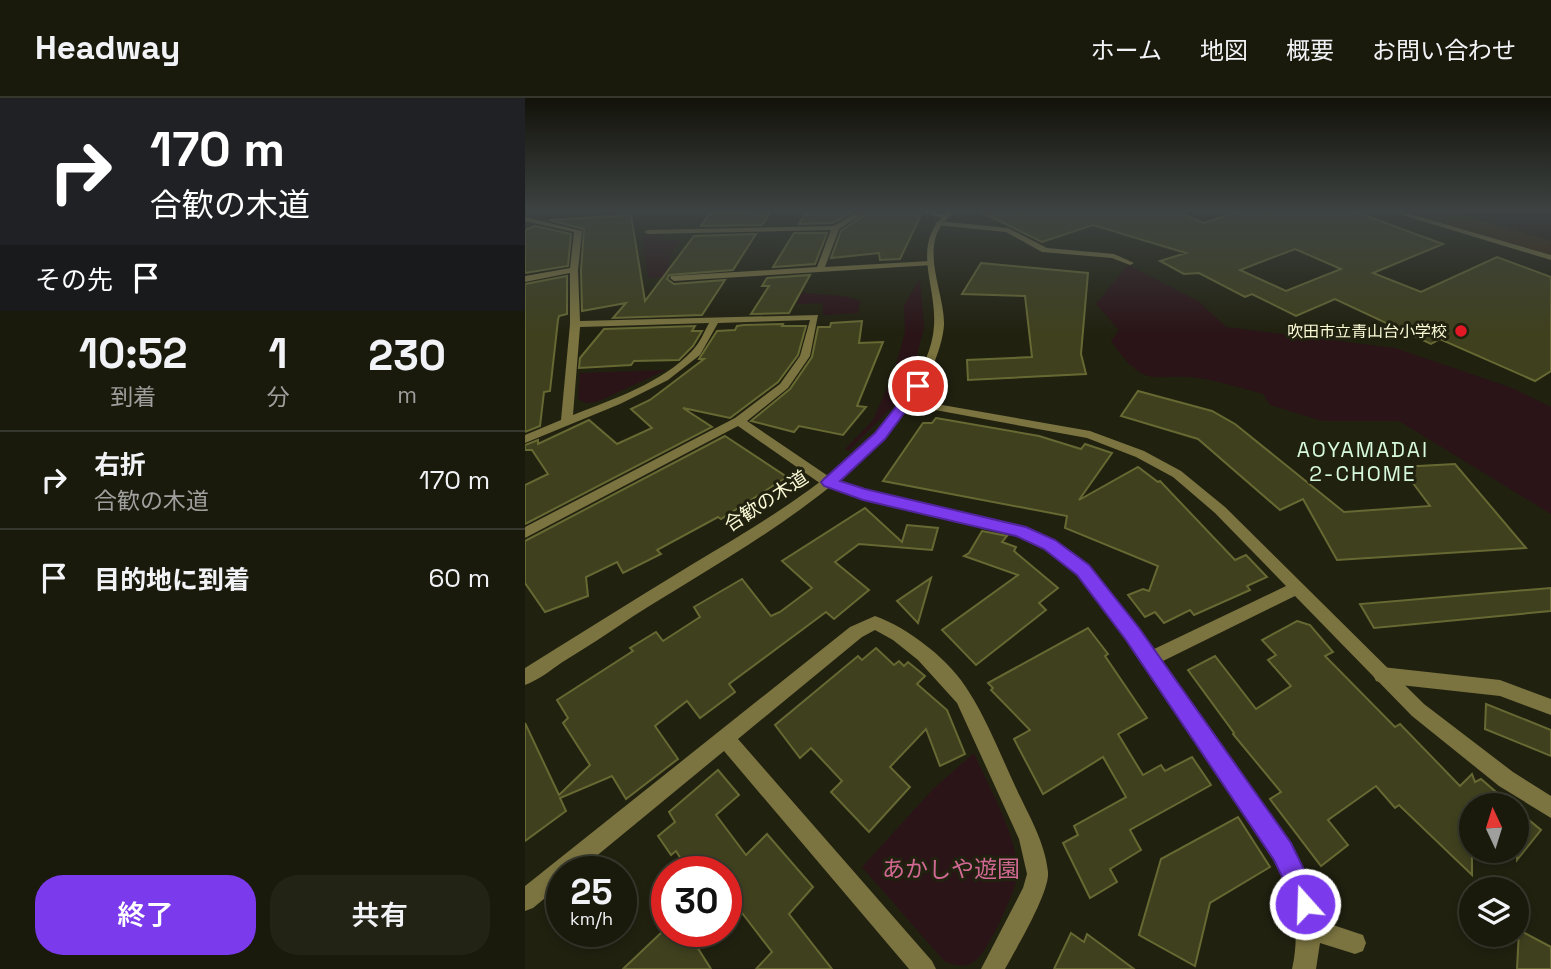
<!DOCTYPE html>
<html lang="ja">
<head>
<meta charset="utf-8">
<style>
  :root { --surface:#19190c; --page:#222215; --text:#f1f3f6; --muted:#9fa09d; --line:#37382d; --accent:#7c3aed }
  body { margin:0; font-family:"Space Grotesk","Noto Sans JP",sans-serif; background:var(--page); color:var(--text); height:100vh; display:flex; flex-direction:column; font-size:26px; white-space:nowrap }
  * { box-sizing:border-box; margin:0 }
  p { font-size:23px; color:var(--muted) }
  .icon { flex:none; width:38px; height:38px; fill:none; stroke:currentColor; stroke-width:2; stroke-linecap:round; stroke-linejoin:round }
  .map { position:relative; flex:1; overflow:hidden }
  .sheet { display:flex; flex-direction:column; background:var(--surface); width:525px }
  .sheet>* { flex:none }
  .top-card { background:#202124; color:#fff; overflow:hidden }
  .needle { width:46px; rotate:356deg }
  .buttons { position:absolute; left:934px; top:695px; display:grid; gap:14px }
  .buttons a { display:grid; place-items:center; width:70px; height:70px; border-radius:50%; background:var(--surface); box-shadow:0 4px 10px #0003,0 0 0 2px var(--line); font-size:35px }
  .speed { position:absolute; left:21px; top:758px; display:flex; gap:14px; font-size:35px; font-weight:700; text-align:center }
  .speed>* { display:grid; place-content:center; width:91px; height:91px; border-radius:50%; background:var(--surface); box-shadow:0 4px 10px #0003,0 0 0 2px var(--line); line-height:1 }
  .speed small { font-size:18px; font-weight:400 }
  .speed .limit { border:10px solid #d22; background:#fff; color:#111 }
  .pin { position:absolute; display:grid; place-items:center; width:60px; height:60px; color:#fff; margin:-30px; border:4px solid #fff; border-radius:50%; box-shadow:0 2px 7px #0007 }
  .me { position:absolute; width:77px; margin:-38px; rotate:340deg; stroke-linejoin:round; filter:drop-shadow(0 0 5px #0008) }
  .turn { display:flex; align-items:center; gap:24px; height:147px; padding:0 35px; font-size:32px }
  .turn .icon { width:91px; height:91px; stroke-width:2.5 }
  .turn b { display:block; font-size:49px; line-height:60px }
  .then { display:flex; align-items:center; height:66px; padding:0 35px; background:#0003; gap:14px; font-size:26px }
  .eta { display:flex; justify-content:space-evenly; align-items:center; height:119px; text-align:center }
  .eta b { font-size:42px; font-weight:600; line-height:49px }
  .button { display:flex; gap:14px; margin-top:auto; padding:14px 35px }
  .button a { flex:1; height:80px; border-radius:28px; background:var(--accent); color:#fff; font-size:28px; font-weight:600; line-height:80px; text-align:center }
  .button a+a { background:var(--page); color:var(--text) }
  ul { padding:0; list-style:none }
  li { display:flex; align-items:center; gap:21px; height:98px; padding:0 35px; border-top:2px solid var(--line) }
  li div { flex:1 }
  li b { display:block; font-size:26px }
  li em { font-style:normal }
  header { display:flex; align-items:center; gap:42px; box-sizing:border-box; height:98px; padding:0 35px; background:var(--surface); border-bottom:2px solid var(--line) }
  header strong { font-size:33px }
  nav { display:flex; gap:38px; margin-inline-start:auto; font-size:24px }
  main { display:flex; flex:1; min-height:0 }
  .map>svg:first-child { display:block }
</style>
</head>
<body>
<header>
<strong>Headway</strong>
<nav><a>ホーム</a><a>地図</a><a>概要</a><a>お問い合わせ</a></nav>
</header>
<main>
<section class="sheet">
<div class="top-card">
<div class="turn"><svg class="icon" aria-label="right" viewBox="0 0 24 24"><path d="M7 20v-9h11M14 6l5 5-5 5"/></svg><div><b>170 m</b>合歓の木道</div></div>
<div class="then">その先<svg class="icon" aria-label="arrive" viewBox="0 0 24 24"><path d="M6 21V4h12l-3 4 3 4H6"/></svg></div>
</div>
<div class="eta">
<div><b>10:52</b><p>到着</p></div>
<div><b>1</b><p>分</p></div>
<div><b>230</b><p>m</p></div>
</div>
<ul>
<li><svg class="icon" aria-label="right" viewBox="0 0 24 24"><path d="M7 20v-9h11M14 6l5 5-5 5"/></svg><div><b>右折</b><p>合歓の木道</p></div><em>170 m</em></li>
<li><svg class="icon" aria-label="arrive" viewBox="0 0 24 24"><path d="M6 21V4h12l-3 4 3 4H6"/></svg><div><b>目的地に到着</b></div><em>60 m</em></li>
</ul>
<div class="button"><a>終了</a><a>共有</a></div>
</section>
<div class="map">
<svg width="1026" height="871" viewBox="0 0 1026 871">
  <rect width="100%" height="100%" fill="#212110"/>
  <!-- green -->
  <g fill="#2a1418">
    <polygon points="882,113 917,113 1026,141 1026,155"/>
    <polygon points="925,113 1026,113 1026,139"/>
    <polygon points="135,136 139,138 136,142 156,142 147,154 140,179 123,179 117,137"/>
    <path d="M603,167l70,36 28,26 169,21 117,40 39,19v107l-152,-93h-77l-52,-16 -7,-11c-19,-5 -38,-11 -58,-15 -52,-9 -56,16 -94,-38l8,-11 -23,-26z"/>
    <polygon points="395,181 399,229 391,261 375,301 324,353 320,351 348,322 369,274 380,234 379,207"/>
    <path d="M277,194c19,4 40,1 58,9l-2,12 -35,2v-12l-26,1z"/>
    <polygon points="141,272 72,304 61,305 53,301 55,275"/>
    <path d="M449,655c16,38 44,82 44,124 -5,17 -29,74 -43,84 -9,7 -21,5 -31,0l-82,-94 71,-78z"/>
  </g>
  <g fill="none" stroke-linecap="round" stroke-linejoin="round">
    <!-- river -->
    <polygon fill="#3b240f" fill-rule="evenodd" points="888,113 922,113 1026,143 1026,157 891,117"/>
  </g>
  <!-- building -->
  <g fill="#3f401e" stroke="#676933" stroke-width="2" fill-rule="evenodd">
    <polygon points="246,113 237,127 176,128 186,114"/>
    <polygon points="282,113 329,113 308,125 274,126"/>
    <polygon points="345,113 388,113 396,117 375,161 355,162 354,155 306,160 316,133"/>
    <path d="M454,113h197l27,12 39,-12h111l90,33 -70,29 48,19 76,-35 54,20v94l-16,10 -95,-42 -9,5 -96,-45 -39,17 -44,-22 -7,3 -46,-24 -15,1 -24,-13 26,-8 -93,-28 -51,17zM770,151l46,20 -55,22 -46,-21z"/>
    <polygon points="106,117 120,203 169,138 231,136 208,172 144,177 142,181 149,186 200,182 177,217 88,220 101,205 57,213 56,172 59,131 24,122"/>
    <polygon points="10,128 46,136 43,168 0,175 0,132"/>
    <polygon points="269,135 302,135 290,166 248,169"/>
    <polygon points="456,165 563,175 556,256 561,276 443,282 442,262 507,259 500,198 437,196"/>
    <polygon points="285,177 264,215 226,216 244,188 237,188 242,180"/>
    <polygon points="42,178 42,216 34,218 33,222 25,293 19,294 15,328 0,334 0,186"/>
    <polygon points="337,223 334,245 358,244 332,308 341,309 318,337 274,328 269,334 226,323 265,291 287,259 293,229 305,229 306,225"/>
    <polygon points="258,226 257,228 281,228 273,257 253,284 205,320 158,310 187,329 0,426 0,387 23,376 7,352 0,352 0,347 13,342 13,346 64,322 92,346 127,330 106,311 125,302 179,261 174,261 192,233 210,232 212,228 219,227"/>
    <polygon points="170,228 167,233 177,233 168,248 154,262 109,263 106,267 54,270 55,260 79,231"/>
    <polygon points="613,293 687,313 710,326 819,414 905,408 876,369 930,366 1001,450 812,462 778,401 755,412 673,341 596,318"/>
    <polygon points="411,320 514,338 556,351 560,346 587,355 554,402 613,369 633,384 635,383 710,462 721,457 742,479 722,488 725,492 669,517 665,512 639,525 630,514 620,519 603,497 618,491 624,493 633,468 540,430 542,418 358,383 398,325 407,325"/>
    <polygon points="200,338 262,379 196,421 193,419 132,452 136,456 98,475 92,464 61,479 63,498 20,514 0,485 0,443"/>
    <polygon points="340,410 377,444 382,427 413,430 407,452 334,446 310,464 344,492 309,521 301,514 204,586 210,594 175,620 162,603 130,628 153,661 101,701 87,678 35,700 41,713 0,743 0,625 34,697 65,667 38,625 43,620 32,602 108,553 105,550 131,534 138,543 175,519 169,509 217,481 246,518 255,514 287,490 257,463"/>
    <polygon points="457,433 482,438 477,444 491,449 489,453 533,490 514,505 521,512 451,567 417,532 493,477 439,458 444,455"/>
    <polygon points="406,480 393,525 372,503"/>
    <polygon points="1026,490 1026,513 849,530 835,506"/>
    <polygon points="772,523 785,527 808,554 800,558 870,629 875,626 935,688 947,676 950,684 956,681 986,707 947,707 947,777 874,707 870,710 851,688 803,722 823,747 796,768 745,701 756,694 708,636 709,635 663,572 690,558 731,611 766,588 743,562 751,557 737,542"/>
    <polygon points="563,530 583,556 580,558 622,620 593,636 618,677 636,667 640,673 667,659 686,687 605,732 616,752 585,771 592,784 565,800 538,745 553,737 549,728 601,699 578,659 518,696 489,641 505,632 466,592 468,590 463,585"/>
    <polygon points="351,550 369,567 374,563 379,568 383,564 400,578 392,586 422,612 440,656 415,668 401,631 365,669 385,689 344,734 306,694 317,683 286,650 275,660 250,627 333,558 337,562"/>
    <polygon points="961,606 1026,632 1026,658 960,631"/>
    <polygon points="193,672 214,697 191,717 221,757 242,736 288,789 264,816 307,871 231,871 247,854 201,794 201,774 164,774 151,753 146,757 133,738 150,724 144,714"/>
    <polygon points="992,712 1016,732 992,762"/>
    <polygon points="713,719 745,769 685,805 670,868 614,837 636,761"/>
    <polygon points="994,832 1026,849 1026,871 992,871"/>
    <polygon points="138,833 162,833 186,871 98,871"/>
    <polygon points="546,835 559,844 562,836 609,871 529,871"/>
  </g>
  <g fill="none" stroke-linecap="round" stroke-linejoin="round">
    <!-- service -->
    <polygon fill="#7b7440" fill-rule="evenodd" points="857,569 975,582 1026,601 1026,617 975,598 857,585 851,583 848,577 851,571"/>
    <!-- minor -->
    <g fill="#7b7440" fill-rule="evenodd">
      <polygon points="334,113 342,113 314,131 300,169 405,163 409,165 408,167 149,183 145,180 146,178 292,169 306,132 123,136 119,134 123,132 309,128"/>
      <polygon points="390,113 405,113 423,118 419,120"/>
      <path d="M0,119l57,14 -4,39 2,51 238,-6 -8,41 -22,32 -41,33 87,59 30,10 142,32 33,11 28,16 31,29 54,72 134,-64 -71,-73 -42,-36 -37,-20 -49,-19 -179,-33 -6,-3 6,-3 182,32 54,20 37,20 44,36 199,197 89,68 38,24v22l-52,-32 -87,-70 -117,-120 -134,66 128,183 23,49 6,26 45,15 3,8 -3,8 -8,3 -35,-11 -4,26h-24c9,-40 1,-74 -17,-110l-149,-220 -38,-53 -31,-29 -28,-16 -25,-9 -141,-33 -39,-13 -86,-60 -213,112v-11l210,-109 45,-34 20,-28 10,-36 -92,3 -18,32 -32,25 -48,24 -95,39v-8l36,-15 9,-96v-51l-45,9v-6l45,-8 4,-36 -49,-11zM184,225c-5,9 -9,20 -17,28 -30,32 -79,48 -119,64l7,-88z"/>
      <polygon points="414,123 483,130 522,150 589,156 609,165 605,167 587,160 517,154 481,134 411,127 410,125"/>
      <path d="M350,518c34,12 76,45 94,76 19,30 32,64 47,96 12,26 29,54 32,84 2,20 -32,77 -43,97h-24l42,-81 4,-14 -8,-35 -62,-136 -39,-43 -25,-20 -18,-10 -13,7 -124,102 194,222 4,8h-27l-185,-218 -147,121h-15v12l-29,24 -8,3v-25l325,-259z"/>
    </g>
    <!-- tertiary -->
    <g fill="#7b7440" fill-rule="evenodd">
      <path d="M423,113h7c-3,4 -8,7 -11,11 -24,28 1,72 0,103 -1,14 -6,28 -11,41 -46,107 -205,190 -301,251 -23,16 -47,31 -71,46 -11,8 -23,17 -36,22v-17c53,-33 105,-66 158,-98 74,-45 182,-105 227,-180 11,-19 23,-42 24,-64 3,-43 -25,-81 14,-115z"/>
      <polygon points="864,113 875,113 1026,157 1026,162"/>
    </g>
  </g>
  <!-- sky -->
  <linearGradient id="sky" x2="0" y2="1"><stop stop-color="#121209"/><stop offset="0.48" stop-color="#3d4342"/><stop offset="1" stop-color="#3d4342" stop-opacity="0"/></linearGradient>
  <rect width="1026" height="235" fill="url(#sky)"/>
  <!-- route -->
  <polygon fill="#7c3aed" stroke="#51269a" stroke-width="2" points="393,285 399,288 360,341 315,383 340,391 501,429 530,442 564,467 614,530 766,745 788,790 792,806 789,814 780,818 771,814 764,793 749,762 601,542 552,477 519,451 491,438 338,402 299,388 296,384 299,381 350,335 389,286"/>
  <!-- markers -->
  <circle fill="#e21925" stroke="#212110" stroke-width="2.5" cx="936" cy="233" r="7"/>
  <g text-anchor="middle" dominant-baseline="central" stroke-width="6" stroke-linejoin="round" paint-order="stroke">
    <!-- far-poi labels -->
    <g font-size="16" fill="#faf9d5" stroke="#212110" text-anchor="end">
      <text x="922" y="233">吹田市立青山台小学校</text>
    </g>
    <!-- street labels -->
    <g font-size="19" fill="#faf9d5" stroke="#212110">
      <text transform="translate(241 403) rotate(-33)">合歓の木道</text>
    </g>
    <!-- neighbourhood labels -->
    <g font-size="21" letter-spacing="2" fill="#d7fade" stroke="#212110">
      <text x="838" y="351">AOYAMADAI<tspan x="838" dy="24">2-CHOME</tspan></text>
    </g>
    <!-- near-park labels -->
    <g font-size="23" fill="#d26994" stroke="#212110">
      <text x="426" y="771">あかしや遊園</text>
    </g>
  </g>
</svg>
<div class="buttons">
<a><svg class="needle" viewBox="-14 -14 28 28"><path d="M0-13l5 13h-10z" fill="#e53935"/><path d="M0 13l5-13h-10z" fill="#9fa09d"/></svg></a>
<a><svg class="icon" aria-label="layers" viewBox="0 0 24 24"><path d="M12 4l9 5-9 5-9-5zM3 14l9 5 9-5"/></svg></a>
</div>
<div class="speed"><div>25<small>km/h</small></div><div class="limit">30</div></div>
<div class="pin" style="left:393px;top:288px;background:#d93025"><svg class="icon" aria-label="arrive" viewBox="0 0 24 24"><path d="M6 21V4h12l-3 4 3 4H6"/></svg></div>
<svg class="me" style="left:780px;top:806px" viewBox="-20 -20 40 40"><circle r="17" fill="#7c3aed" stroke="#fff" stroke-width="3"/><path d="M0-11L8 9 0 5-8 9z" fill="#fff"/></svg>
</div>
</main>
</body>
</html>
